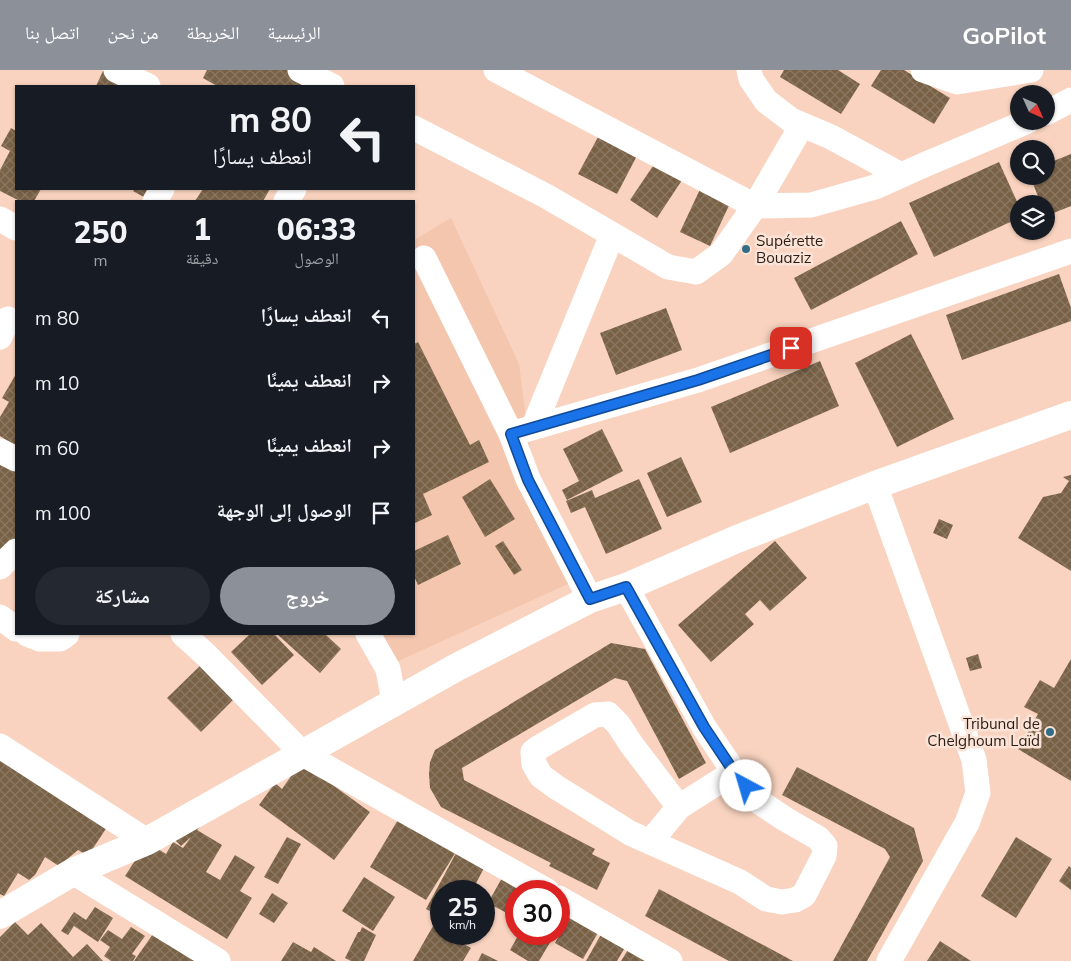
<!DOCTYPE html>
<html lang="ar">
<head>
<meta charset="utf-8">
<style>
  :root { --surface:#171b24; --page:#242831; --text:#f1f3f6; --muted:#9ea1a6; --accent:#8c9099 }
  body { margin:0; font-family:Mulish,"Noto Naskh Arabic",sans-serif; background:var(--page); color:var(--text); direction:rtl; height:100vh; display:flex; flex-direction:column; font-size:19px; white-space:nowrap }
  * { box-sizing:border-box; margin:0 }
  p { font-size:16px; color:var(--muted) }
  .icon { flex:none; width:28px; height:28px; fill:none; stroke:currentColor; stroke-width:2; stroke-linecap:round; stroke-linejoin:round }
  .map { position:relative; flex:1; overflow:hidden; direction:ltr }
  .details { position:absolute; left:15px; top:130px; width:400px; height:435px; display:flex; flex-direction:column; background:var(--surface); border-radius:0px; box-shadow:0 1px 4px #0004; direction:rtl }
  .details>* { flex:none }
  .top-card { position:absolute; left:15px; top:15px; width:400px; height:105px; border-radius:0px; box-shadow:0 1px 4px #0004; direction:rtl; background:#171b24; color:var(--text); overflow:hidden }
  .needle { width:32px; rotate:135deg }
  .buttons { position:absolute; left:1010px; top:15px; display:grid; gap:10px }
  .buttons a { display:grid; place-items:center; width:45px; height:45px; border-radius:50%; background:var(--surface); box-shadow:0 1px 4px #0004; font-size:25px }
  .speed { position:absolute; left:430px; top:810px; display:flex; gap:10px; font-size:25px; font-weight:700; text-align:center }
  .speed>* { display:grid; place-content:center; width:65px; height:65px; border-radius:50%; background:var(--surface); box-shadow:0 1px 4px #0004; line-height:1 }
  .speed small { font-size:12px; font-weight:400 }
  .speed .limit { border:8px solid #d22; background:#fff; color:#111 }
  .pin { position:absolute; display:grid; place-items:center; width:42px; height:42px; color:#fff; margin:-21px; border-radius:10px; box-shadow:0 2px 8px #0006 }
  .me { position:absolute; width:55px; margin:-28px; rotate:321deg; stroke-linejoin:round; filter:drop-shadow(0 0 4px #0008) }
  .turn { display:flex; align-items:center; gap:18px; height:105px; padding:0 20px; font-size:22px }
  .turn .icon { width:65px; height:65px; stroke-width:2.5 }
  .turn b { display:block; font-size:35px; line-height:42px }
  .eta { display:flex; justify-content:space-evenly; align-items:center; height:85px; text-align:center }
  .eta b { font-size:30px; font-weight:800; line-height:35px }
  .action { display:flex; gap:10px; margin-top:auto; padding:10px 20px }
  .action a { flex:1; height:58px; border-radius:30px; background:var(--accent); color:#fff; font-size:20px; font-weight:800; line-height:58px; text-align:center }
  .action a+a { background:var(--page); color:var(--text) }
  ul { padding:0; list-style:none }
  li { display:flex; align-items:center; gap:15px; height:65px; padding:0 20px }
  li div { flex:1 }
  li b { display:block; font-size:19px }
  li em { font-style:normal }
  header { display:flex; align-items:center; gap:30px; box-sizing:border-box; height:70px; padding:0 25px; background:var(--accent); color:#fff }
  header strong { font-size:24px }
  nav { display:flex; gap:28px; margin-inline-start:auto; font-size:18px }
  .map>svg:first-child { display:block }
</style>
</head>
<body>
<header>
<strong>GoPilot</strong>
<nav><a>الرئيسية</a><a>الخريطة</a><a>من نحن</a><a>اتصل بنا</a></nav>
</header>
<div class="map">
<svg width="1071" height="891" viewBox="0 0 1071 891">
  <defs>
    <pattern id="building-cross-hatch" width="8" height="8" patternUnits="userSpaceOnUse" patternTransform="scale(1.25)"><rect width="8" height="8" fill="#796146"/><path d="M0 0l8 8M0 8l8-8" fill="none" stroke="#8a7863"/></pattern>
  </defs>
  <rect width="100%" height="100%" fill="#f9d3bf"/>
  <!-- built -->
  <polygon fill="#f4c6ae" points="451,148 519,294 535,415 581,508 394,593 380,564 414,564 414,170"/>
  <!-- building -->
  <g fill="url(#building-cross-hatch)">
    <polygon points="207,0 295,0 322,16 217,16 203,8"/>
    <polygon points="784,0 838,0 860,14 841,44 780,7"/>
    <polygon points="881,0 904,0 950,28 934,54 871,16"/>
    <polygon points="103,1 136,16 96,16"/>
    <polygon points="604,56 642,76 617,124 578,104"/>
    <polygon points="11,58 16,61 16,119 41,119 34,131 20,131 0,121 0,100 10,81 1,76"/>
    <polygon points="1071,84 1071,136 1046,146 1046,134 1041,134 1030,106 1046,106 1046,94"/>
    <polygon points="659,87 686,104 657,148 630,130"/>
    <polygon points="999,92 1019,136 1019,148 934,187 909,133"/>
    <polygon points="702,115 732,129 710,176 680,162"/>
    <polygon points="135,119 167,119 151,131 133,121"/>
    <polygon points="203,119 270,119 263,131 195,131"/>
    <polygon points="901,151 918,184 811,240 794,208"/>
    <polygon points="1059,204 1071,238 1071,251 962,290 946,245"/>
    <polygon points="666,238 682,280 616,305 600,263"/>
    <polygon points="911,264 954,349 897,377 855,293"/>
    <polygon points="418,272 470,375 479,370 489,392 423,424 432,445 415,453 414,450 414,274"/>
    <polygon points="820,291 839,336 730,383 711,337"/>
    <polygon points="16,304 16,376 0,366 0,347 9,332 2,328"/>
    <polygon points="602,359 623,401 567,430 562,420 579,411 563,379"/>
    <polygon points="681,387 702,432 667,447 647,403"/>
    <polygon points="0,388 16,397 16,474 0,495"/>
    <polygon points="1071,405 1071,501 1018,468 1043,427 1061,423 1069,411 1063,407"/>
    <polygon points="490,409 515,449 485,467 462,427"/>
    <polygon points="639,409 662,459 606,484 585,437 571,443 566,431 592,420 595,428"/>
    <polygon points="939,449 953,455 947,469 933,463"/>
    <polygon points="448,465 461,494 418,515 414,506 414,481"/>
    <polygon points="503,471 522,500 514,505 495,476"/>
    <polygon points="775,471 807,508 770,541 760,530 745,544 754,554 711,592 678,555"/>
    <polygon points="250,564 274,564 294,585 262,615 231,582"/>
    <polygon points="277,564 325,564 341,579 320,603"/>
    <polygon points="611,573 645,579 706,693 679,709 627,611 615,608 462,698 464,710 595,779 592,784 610,793 597,820 549,796 551,793 441,737 430,718 429,704 430,692 435,680"/>
    <polygon points="978,584 982,598 970,601 966,588"/>
    <polygon points="1071,589 1071,711 1018,679 1038,644 1024,637 1040,610 1054,618"/>
    <polygon points="206,590 239,624 201,662 167,628"/>
    <polygon points="0,684 107,757 88,786 78,780 59,796 45,787 35,805 29,810 18,803 4,826 0,824"/>
    <polygon points="301,692 370,742 334,790 259,735 275,713 282,719"/>
    <polygon points="797,697 914,758 923,791 867,891 833,891 890,787 885,779 782,725"/>
    <polygon points="402,743 459,777 426,830 370,797"/>
    <polygon points="203,754 197,760 222,775 206,802 220,810 235,785 255,797 240,821 252,828 227,869 125,806 147,772 166,784 173,772 183,778 191,767 181,776 173,768"/>
    <polygon points="287,767 301,774 278,814 264,807"/>
    <polygon points="1016,767 1052,789 1016,848 981,826"/>
    <polygon points="456,783 484,798 472,821 441,821 441,847 426,839"/>
    <polygon points="1069,796 1071,798 1071,820 1059,811"/>
    <polygon points="503,806 530,821 516,821 516,848 488,833"/>
    <polygon points="364,807 395,827 373,861 342,841"/>
    <polygon points="659,819 793,891 729,891 645,846"/>
    <polygon points="272,823 288,833 274,853 259,844"/>
    <polygon points="95,837 113,848 98,872 74,856 68,865 61,861 74,842 86,850"/>
    <polygon points="572,843 600,859 583,889 555,873"/>
    <polygon points="15,852 28,865 41,853 73,887 87,874 103,891 0,891 0,867"/>
    <polygon points="433,856 441,861 441,864 446,864 471,878 463,891 413,891"/>
    <polygon points="131,857 145,866 132,884 136,886 133,891 111,891 104,886 110,877 100,870 108,860 122,869"/>
    <polygon points="362,857 376,865 364,891 351,891 345,888 358,862 360,862"/>
    <polygon points="603,861 627,874 617,891 586,891"/>
    <polygon points="153,864 210,891 134,891"/>
    <polygon points="519,864 555,864 539,891 528,891 510,880"/>
    <polygon points="634,870 645,891 621,891"/>
    <polygon points="940,871 971,891 927,891"/>
    <polygon points="293,872 311,882 314,877 336,891 281,891"/>
    <polygon points="482,883 498,891 478,891"/>
  </g>
  <g fill="none" stroke-linecap="round" stroke-linejoin="round">
    <!-- minor -->
    <g stroke="#fff" stroke-width="25">
      <polyline points="116,0 148,16"/>
      <polyline points="300,0 332,16"/>
      <polyline points="496,0 755,136 811,135 875,117 924,95 1028,51"/>
      <polyline points="749,0 751,9 766,31 791,50 831,67 901,105"/>
      <polyline points="923,0 957,12 1031,0"/>
      <polyline points="1046,43 1071,30"/>
      <polyline points="414,58 546,126 668,197 696,202 721,184 755,136 802,55"/>
      <polyline points="155,131 162,119"/>
      <polyline points="286,131 294,119"/>
      <polyline points="0,149 16,158"/>
      <polyline points="424,188 511,364"/>
      <polyline points="0,267 8,249"/>
      <polyline points="534,356 612,165"/>
      <polyline points="0,381 16,389"/>
      <polyline points="875,415 974,690 978,723 967,753 889,891"/>
      <polyline points="0,497 16,481"/>
      <polyline points="626,517 704,657 734,702 679,737 650,772"/>
      <polyline points="590,529 528,409 511,364 698,310 1071,181"/>
      <polyline points="0,547 16,559"/>
      <polyline points="27,564 40,569 60,569 67,564"/>
      <polyline points="183,564 206,585 303,684 547,821"/>
      <polyline points="368,564 388,599 394,632"/>
      <polyline points="0,676 147,771"/>
      <polyline points="679,737 631,674 618,654 608,644 595,645 538,678 533,682 534,694 541,706 556,717 630,763 740,812 766,829 782,832 795,830 804,825 824,786 825,776 818,768 785,749 758,731 734,702"/>
      <polyline points="73,802 218,891"/>
      <polyline points="559,828 670,891"/>
    </g>
    <!-- tertiary -->
    <polyline stroke="#fff" stroke-width="28" points="0,845 73,802 147,771 457,597 590,529 626,517 737,469 875,415 1071,345"/>
  </g>
  <g fill="none" stroke-linecap="round" stroke-linejoin="round">
    <defs>
      <polyline id="route" points="746,716 734,702 704,657 626,517 590,529 528,410 511,364 698,310 791,278"/>
    </defs>
    <!-- route casing -->
    <use href="#route" stroke="#114b97" stroke-width="12"/>
    <!-- route -->
    <use href="#route" stroke="#1a73e8" stroke-width="9"/>
  </g>
  <!-- markers -->
  <g fill="#326c85" stroke="#fbe4d7" stroke-width="2">
    <circle cx="746" cy="179" r="5"/>
    <circle cx="1050" cy="662" r="5"/>
  </g>
  <g text-anchor="middle" dominant-baseline="central" stroke-width="5" stroke-linejoin="round" paint-order="stroke">
    <!-- poi labels -->
    <g font-size="15" fill="#2a1c15" stroke="#fbe4d7" text-anchor="start">
      <text x="756" y="170">Supérette<tspan x="756" dy="17">Bouaziz</tspan></text>
      <text x="1040" y="653" text-anchor="end">Tribunal de<tspan x="1040" dy="17">Chelghoum Laïd</tspan></text>
    </g>
  </g>
</svg>
<div class="buttons">
<a><svg class="needle" viewBox="-14 -14 28 28"><path d="M0-13l5 13h-10z" fill="#e53935"/><path d="M0 13l5-13h-10z" fill="#9ea1a6"/></svg></a>
<a><svg class="icon" aria-label="search" viewBox="0 0 24 24"><circle cx="10" cy="10" r="6"/><path d="M15 15l6 6"/></svg></a>
<a><svg class="icon" aria-label="layers" viewBox="0 0 24 24"><path d="M12 4l9 5-9 5-9-5zM3 14l9 5 9-5"/></svg></a>
</div>
<div class="speed"><div>25<small>km/h</small></div><div class="limit">30</div></div>
<div class="pin" style="left:791px;top:278px;background:#d93025"><svg class="icon" aria-label="arrive" viewBox="0 0 24 24"><path d="M6 21V4h12l-3 4 3 4H6"/></svg></div>
<svg class="me" style="left:746px;top:716px" viewBox="-20 -20 40 40"><circle r="19" fill="#fff"/><path d="M0-13L10 11 0 6-10 11z" fill="#1a73e8"/></svg>
<div class="top-card">
<div class="turn"><svg class="icon" aria-label="left" viewBox="0 0 24 24"><path d="M17 20v-9H6M10 6l-5 5 5 5"/></svg><div><b>80 m</b>انعطف يسارًا</div></div>
</div>
<section class="details">
<div class="eta">
<div><b>06:33</b><p>الوصول</p></div>
<div><b>1</b><p>دقيقة</p></div>
<div><b>250</b><p>m</p></div>
</div>
<ul>
<li><svg class="icon" aria-label="left" viewBox="0 0 24 24"><path d="M17 20v-9H6M10 6l-5 5 5 5"/></svg><div><b>انعطف يسارًا</b></div><em>80 m</em></li>
<li><svg class="icon" aria-label="right" viewBox="0 0 24 24"><path d="M7 20v-9h11M14 6l5 5-5 5"/></svg><div><b>انعطف يمينًا</b></div><em>10 m</em></li>
<li><svg class="icon" aria-label="right" viewBox="0 0 24 24"><path d="M7 20v-9h11M14 6l5 5-5 5"/></svg><div><b>انعطف يمينًا</b></div><em>60 m</em></li>
<li><svg class="icon" aria-label="arrive" viewBox="0 0 24 24"><path d="M6 21V4h12l-3 4 3 4H6"/></svg><div><b>الوصول إلى الوجهة</b></div><em>100 m</em></li>
</ul>
<div class="action"><a>خروج</a><a>مشاركة</a></div>
</section>
</div>
</body>
</html>
